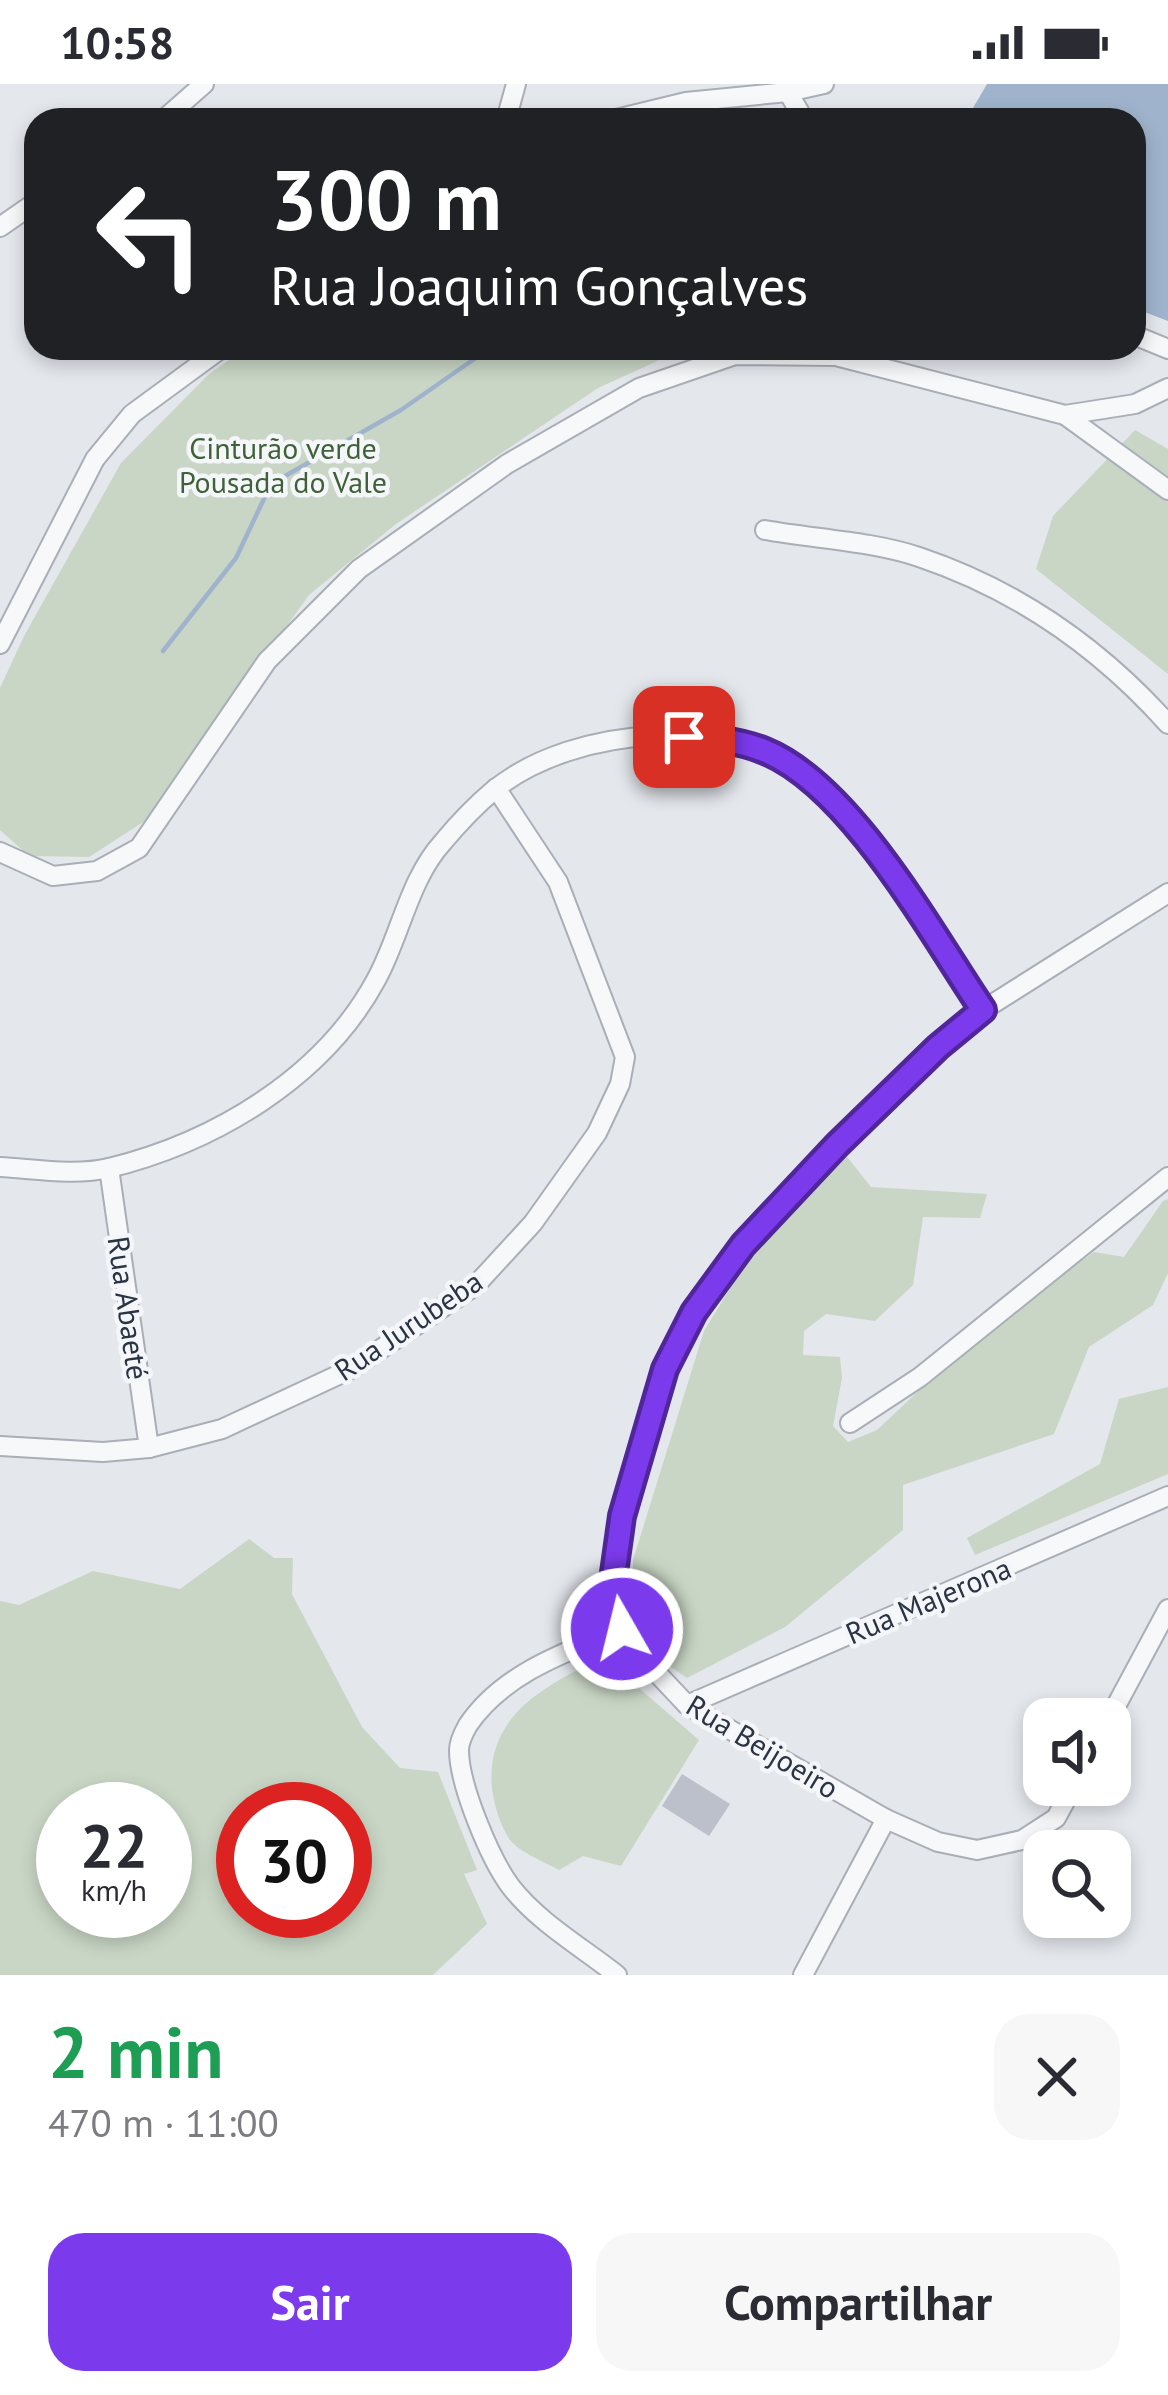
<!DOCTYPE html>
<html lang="pt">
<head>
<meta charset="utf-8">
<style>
  :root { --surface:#fff; --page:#f7f7f7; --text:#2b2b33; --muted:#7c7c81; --accent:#7c3aed }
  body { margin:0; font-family:"PT Sans",sans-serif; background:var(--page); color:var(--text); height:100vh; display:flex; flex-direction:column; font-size:45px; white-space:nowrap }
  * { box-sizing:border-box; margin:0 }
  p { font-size:39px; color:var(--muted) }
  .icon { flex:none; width:66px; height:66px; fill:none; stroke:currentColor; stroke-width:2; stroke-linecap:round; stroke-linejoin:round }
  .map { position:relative; height:1891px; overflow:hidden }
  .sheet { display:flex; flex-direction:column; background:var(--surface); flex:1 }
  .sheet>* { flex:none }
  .hud { position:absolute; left:24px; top:24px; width:1122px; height:252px; border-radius:36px; box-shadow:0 6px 18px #0003; background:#202124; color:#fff; overflow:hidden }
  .tools { position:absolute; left:1023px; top:1614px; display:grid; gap:24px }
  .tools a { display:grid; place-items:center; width:108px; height:108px; border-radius:24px; background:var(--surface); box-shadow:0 6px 18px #0003; font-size:60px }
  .speed { position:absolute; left:36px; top:1698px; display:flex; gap:24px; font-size:60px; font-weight:700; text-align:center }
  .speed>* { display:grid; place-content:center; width:156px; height:156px; border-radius:50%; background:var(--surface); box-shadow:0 6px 18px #0003; line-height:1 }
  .speed small { font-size:30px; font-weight:400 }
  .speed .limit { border:18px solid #d22; background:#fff; color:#111 }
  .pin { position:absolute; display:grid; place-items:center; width:102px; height:102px; color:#fff; margin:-51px; border-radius:24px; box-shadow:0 6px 18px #0006 }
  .me { position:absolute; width:132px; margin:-66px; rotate:352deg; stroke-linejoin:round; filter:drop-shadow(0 0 9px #0008) }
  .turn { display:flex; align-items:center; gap:42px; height:252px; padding:0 48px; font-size:54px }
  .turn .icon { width:156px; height:156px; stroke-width:2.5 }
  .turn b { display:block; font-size:84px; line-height:102px }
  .round { display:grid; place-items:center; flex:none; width:126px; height:126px; border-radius:36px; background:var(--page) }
  .headline { display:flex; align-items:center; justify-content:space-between; height:204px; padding:0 48px }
  h1 { font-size:72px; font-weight:700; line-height:90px; color:#1e9e55 }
  .action { display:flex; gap:24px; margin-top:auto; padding:24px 48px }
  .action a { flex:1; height:138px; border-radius:36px; background:var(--accent); color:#fff; font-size:48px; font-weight:700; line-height:138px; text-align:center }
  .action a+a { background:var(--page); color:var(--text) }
  .status { display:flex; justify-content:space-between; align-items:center; height:84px; padding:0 60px; background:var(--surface); direction:ltr }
  .status svg { height:33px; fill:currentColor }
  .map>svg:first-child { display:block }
</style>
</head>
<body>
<div class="status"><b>10:58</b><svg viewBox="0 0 49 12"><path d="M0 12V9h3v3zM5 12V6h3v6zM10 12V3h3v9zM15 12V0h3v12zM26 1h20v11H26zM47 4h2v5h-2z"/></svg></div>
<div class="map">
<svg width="1168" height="1891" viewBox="0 0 1168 1891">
  <rect width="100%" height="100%" fill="#e4e7ec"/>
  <!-- green -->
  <g fill="#c9d6c5" fill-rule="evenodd">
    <polygon points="247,264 686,264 598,304 396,440 309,511 148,735 89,773 29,772 0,746 0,604 24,552 121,379 210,289"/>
    <polygon points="1135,346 1168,365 1168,590 1036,485 1053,432"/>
    <polygon points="844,1069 871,1103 987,1110 980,1134 923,1133 913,1201 875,1237 826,1230 804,1247 803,1271 840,1273 842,1294 833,1342 848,1358 877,1346 979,1250 1094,1168 1124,1173 1163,1117 1168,1115 1168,1189 1153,1221 1089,1263 1054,1350 903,1401 903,1446 785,1543 687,1594 649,1568 633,1510 633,1476 704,1247 752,1168 791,1116"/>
    <polygon points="1168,1303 1168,1390 975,1471 967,1454 1100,1380 1119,1315"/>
    <path d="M249,1455l25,19h19l-1,36 70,133 38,41 38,4 39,98 -13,4 23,50 -54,51h-433v-374l19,4 74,-34 87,18zM63,1725h102v102h-102zM243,1725h102v102h-102z"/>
    <path d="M603,1573l96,83 -78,126 -38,-10 -24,14c-14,-8 -38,-17 -48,-29 -10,-12 -17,-37 -19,-52 -7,-74 53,-103 111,-132z"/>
  </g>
  <!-- water -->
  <polygon fill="#9fb4cc" points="987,0 1168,0 1168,237 1134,224 1134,36 966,36"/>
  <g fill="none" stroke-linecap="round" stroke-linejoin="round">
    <!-- stream -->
    <polyline stroke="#9fb4cc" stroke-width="4.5" points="163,567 236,474 271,400 401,326 490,264"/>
  </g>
  <!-- building -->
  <polygon fill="#bbc0ca" points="682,1690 730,1720 709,1752 662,1722"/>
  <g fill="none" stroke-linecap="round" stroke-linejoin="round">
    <defs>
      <g id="street">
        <polyline points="788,8 804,36"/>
        <polyline points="163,36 204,0"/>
        <polyline points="506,36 516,0"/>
        <polyline points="612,36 686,18 788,8 824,0"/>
        <polyline points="0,143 36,118"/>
        <polyline points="1134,251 1168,265"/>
        <polyline points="1065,331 1168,406"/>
        <path d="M765,446c50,9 106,11 154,27 98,33 181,91 249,167"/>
        <polyline points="0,560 95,375 132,330 222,264"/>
        <polyline points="0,768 53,792 97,787 139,764 267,577 359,485 507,380 639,304 735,271 836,272 1065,331 1135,320 1168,304"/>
        <path d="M0,1083c35,2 74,9 109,1 106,-26 214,-90 267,-188 24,-43 33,-101 67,-138 15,-18 33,-37 51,-52 80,-65 243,-77 323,-7 25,22 43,50 63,77 35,49 69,100 103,150"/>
        <polyline points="109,1084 149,1364"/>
        <polyline points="850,1339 920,1293 1168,1093"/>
        <polyline points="0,1362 103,1368 149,1364 222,1345 351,1285 476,1201 533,1139 597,1049 620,1000 625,973 558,798 496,704"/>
        <polyline points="687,1621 1168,1412"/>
        <polyline points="1109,1635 1168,1525"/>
        <polyline points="1074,1701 1056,1734 1022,1756 977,1766 938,1758 886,1735 687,1621 638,1569 622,1545 612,1503 622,1431 665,1285 693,1228 743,1161 937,963 983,926 1168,809"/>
        <path d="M617,1891c-34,-27 -79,-53 -106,-88 -21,-28 -52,-102 -52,-137 0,-8 5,-18 9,-25 35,-52 100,-74 154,-96"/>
        <polyline points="803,1891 886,1735"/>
      </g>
    </defs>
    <!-- street casing -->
    <use href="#street" stroke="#a9aeb7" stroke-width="22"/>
    <!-- street -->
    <use href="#street" stroke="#f7f8fa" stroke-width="18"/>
  </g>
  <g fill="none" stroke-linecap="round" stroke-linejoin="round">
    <defs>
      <path id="route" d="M622,1545l-10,-42 10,-71 43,-147 29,-57 49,-67 94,-100 101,-98 45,-37c-52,-77 -132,-224 -218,-259 -27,-11 -53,-13 -81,-14"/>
    </defs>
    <!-- route casing -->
    <use href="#route" stroke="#51269a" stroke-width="30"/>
    <!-- route -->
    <use href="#route" stroke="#7c3aed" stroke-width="21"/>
  </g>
  <g text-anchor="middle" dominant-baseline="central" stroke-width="9" stroke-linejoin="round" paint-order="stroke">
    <!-- park labels -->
    <g font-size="30" fill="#3f6138" stroke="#f4f6f9">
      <text x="283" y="363">Cinturão verde<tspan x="283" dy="34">Pousada do Vale</tspan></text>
    </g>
    <!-- street labels -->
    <g font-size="30" fill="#2b3445" stroke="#f4f6f9">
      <text transform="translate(129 1224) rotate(82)">Rua Abaeté</text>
      <text transform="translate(408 1241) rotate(-34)">Rua Jurubeba</text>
      <text transform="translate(928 1516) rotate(-23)">Rua Majerona</text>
      <text transform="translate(763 1662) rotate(31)">Rua Beijoeiro</text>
    </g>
  </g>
</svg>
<div class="tools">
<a><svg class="icon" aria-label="sound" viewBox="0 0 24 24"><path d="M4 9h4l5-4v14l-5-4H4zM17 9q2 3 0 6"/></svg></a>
<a><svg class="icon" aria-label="search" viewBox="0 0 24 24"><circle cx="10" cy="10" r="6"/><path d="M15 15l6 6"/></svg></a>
</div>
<div class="speed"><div>22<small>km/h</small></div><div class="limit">30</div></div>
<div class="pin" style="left:684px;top:653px;background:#d93025"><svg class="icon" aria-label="arrive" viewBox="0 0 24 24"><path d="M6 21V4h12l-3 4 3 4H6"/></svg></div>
<svg class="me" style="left:622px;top:1545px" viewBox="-20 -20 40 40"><circle r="17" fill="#7c3aed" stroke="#fff" stroke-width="3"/><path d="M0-11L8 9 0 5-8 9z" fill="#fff"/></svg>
<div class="hud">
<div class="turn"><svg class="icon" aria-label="left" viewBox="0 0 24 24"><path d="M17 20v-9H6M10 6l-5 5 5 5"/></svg><div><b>300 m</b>Rua Joaquim Gonçalves</div></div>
</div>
</div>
<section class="sheet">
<div class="headline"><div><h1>2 min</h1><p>470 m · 11:00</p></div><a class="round"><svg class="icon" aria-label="close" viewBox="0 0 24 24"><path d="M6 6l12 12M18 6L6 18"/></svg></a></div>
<div class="action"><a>Sair</a><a>Compartilhar</a></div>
</section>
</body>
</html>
